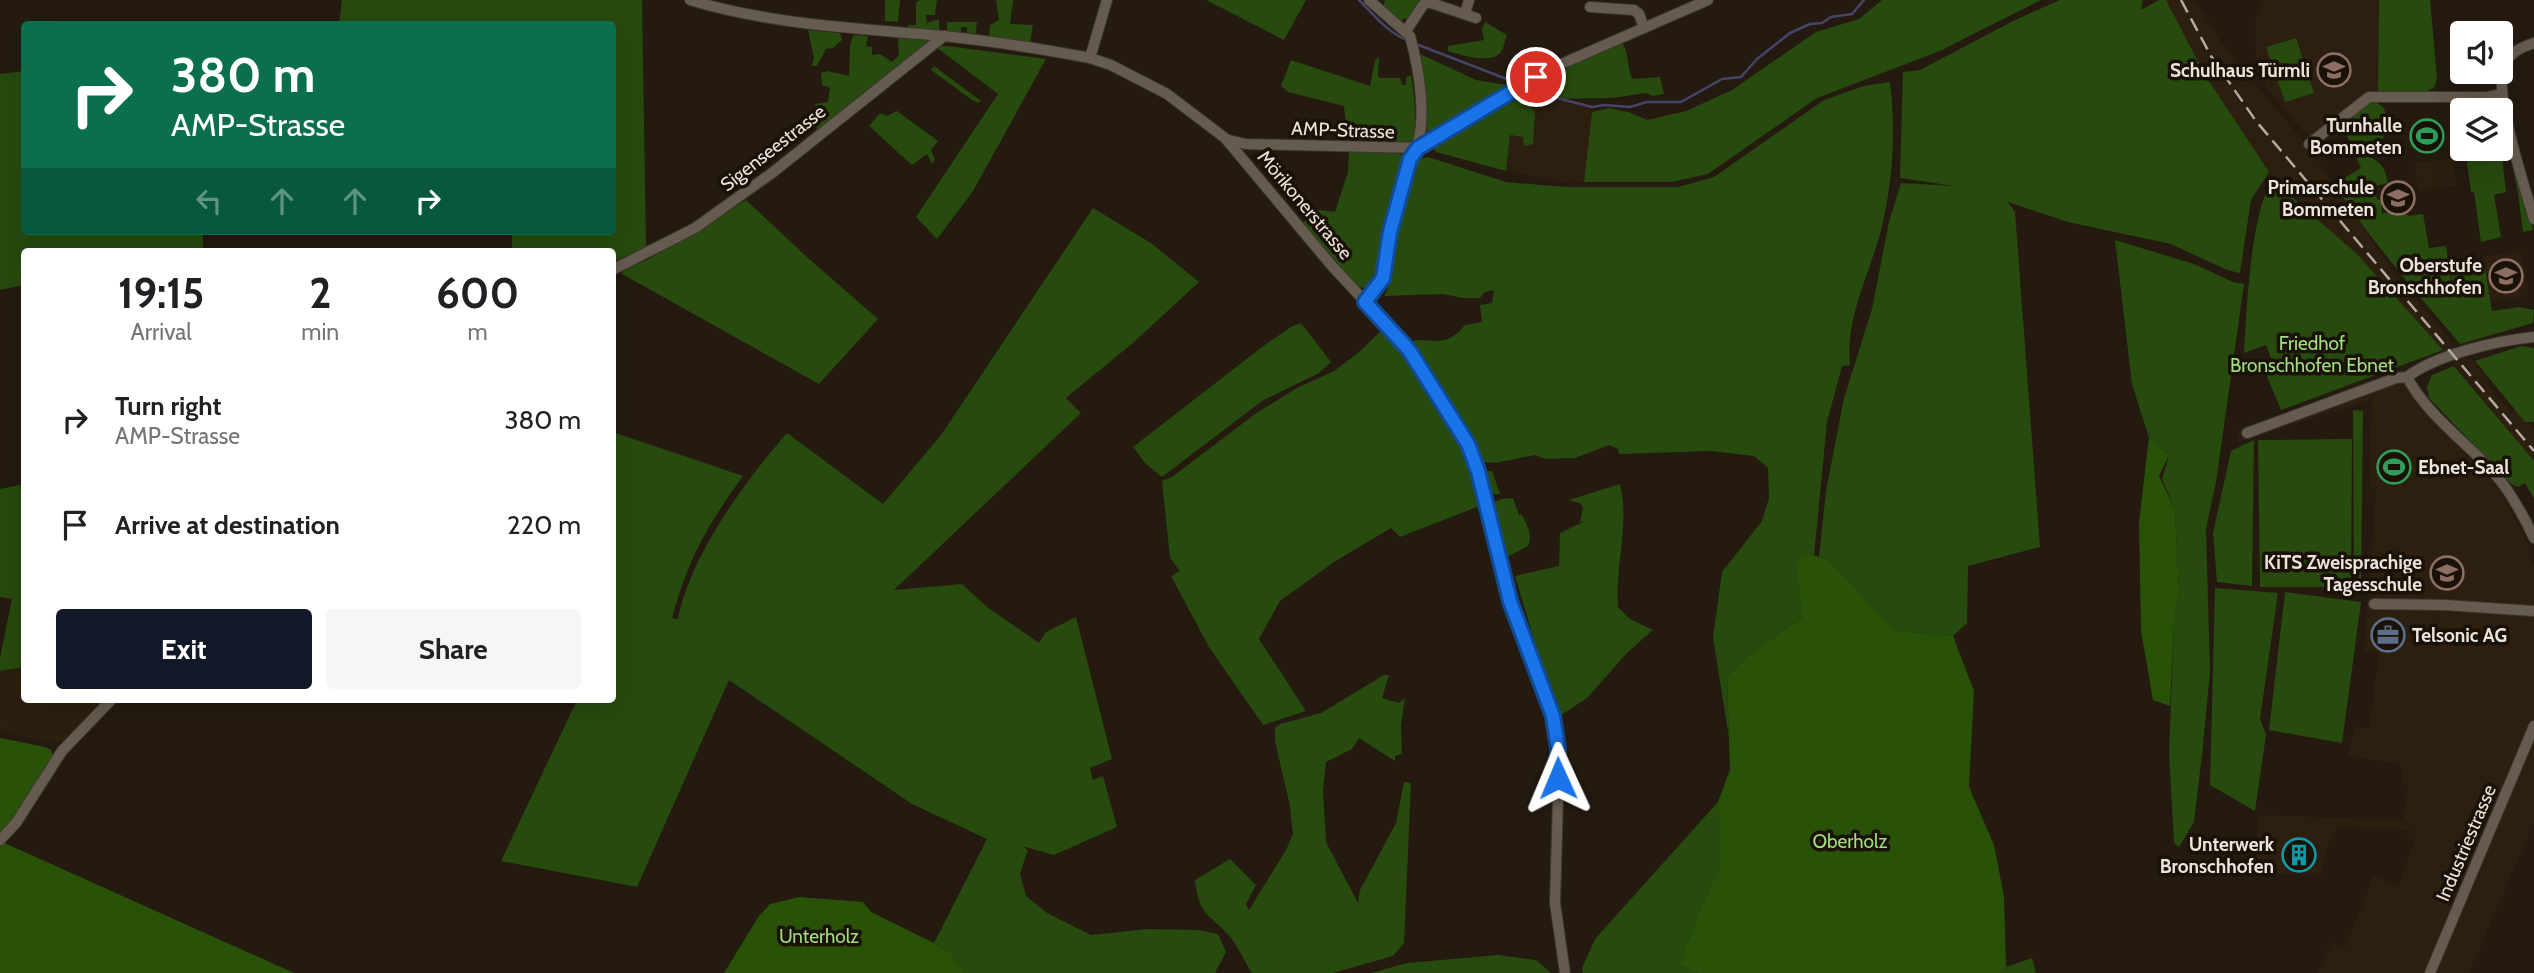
<!DOCTYPE html>
<html lang="en">
<head>
<meta charset="utf-8">
<style>
  :root { --surface:#fff; --page:#f6f6f6; --text:#202124; --muted:#757577; --accent:#111827 }
  body { margin:0; font-family:Cabin,sans-serif; background:var(--page); color:var(--text); height:100vh; display:flex; flex-direction:column; font-size:26px; white-space:nowrap }
  * { box-sizing:border-box; margin:0 }
  p { font-size:23px; color:var(--muted) }
  .icon { flex:none; width:38px; height:38px; fill:none; stroke:currentColor; stroke-width:2; stroke-linecap:round; stroke-linejoin:round }
  .map { position:relative; flex:1; overflow:hidden }
  .drawer { position:absolute; left:21px; top:248px; width:595px; height:455px; display:flex; flex-direction:column; background:var(--surface); border-radius:7px; box-shadow:0 7px 28px #0002 }
  .drawer>* { flex:none }
  .hud { position:absolute; left:21px; top:21px; width:595px; height:214px; border-radius:7px; box-shadow:0 7px 28px #0002; background:#0b6e4f; color:#fff; overflow:hidden }
  .buttons { position:absolute; left:2450px; top:21px; display:grid; gap:14px }
  .buttons a { display:grid; place-items:center; width:63px; height:63px; border-radius:7px; background:var(--surface); box-shadow:0 7px 28px #0002; font-size:35px }
  .pin { position:absolute; display:grid; place-items:center; width:60px; height:60px; color:#fff; margin:-30px; border:4px solid #fff; border-radius:50%; box-shadow:0 2px 7px #0007 }
  .me { position:absolute; width:77px; margin:-38px; rotate:359deg; stroke-linejoin:round; filter:drop-shadow(0 0 5px #0008) }
  .turn { display:flex; align-items:center; gap:24px; height:147px; padding:0 35px; font-size:32px }
  .turn .icon { width:91px; height:91px; stroke-width:2.5 }
  .turn b { display:block; font-size:49px; line-height:60px }
  .lanes { display:flex; align-items:center; height:66px; padding:0 35px; background:#0003; justify-content:center; gap:35px; direction:ltr }
  .lanes .off { opacity:.35 }
  .eta { display:flex; justify-content:space-evenly; align-items:center; height:119px; text-align:center }
  .eta b { font-size:42px; font-weight:800; line-height:49px }
  .primary-button { display:flex; gap:14px; margin-top:auto; padding:14px 35px }
  .primary-button a { flex:1; height:80px; border-radius:7px; background:var(--accent); color:#fff; font-size:28px; font-weight:800; line-height:80px; text-align:center }
  .primary-button a+a { background:var(--page); color:var(--text) }
  ul { padding:0; list-style:none }
  li { display:flex; align-items:center; gap:21px; height:105px; padding:0 35px }
  li div { flex:1 }
  li b { display:block; font-size:26px }
  li em { font-style:normal }
  .map>svg:first-child { display:block }
</style>
</head>
<body>
<div class="map">
<svg width="2534" height="973" viewBox="0 0 2534 973">
  <rect width="100%" height="100%" fill="#241a10"/>
  <!-- built -->
  <g fill="#2c1f0f">
    <polygon points="2164,0 2195,0 2224,46 2309,148 2394,272 2467,360 2471,358 2489,380 2486,383 2512,413 2517,409 2534,428 2534,462 2443,350 2356,257 2269,172 2233,127 2209,88"/>
    <polygon points="2265,0 2379,0 2378,91 2362,98 2314,137 2308,136 2266,88 2256,64 2255,18"/>
    <polygon points="1527,86 1565,97 1593,112 1584,182 1569,183 1506,171 1510,135 1523,137 1531,146 1513,96"/>
    <polygon points="2453,158 2457,185 2418,190 2414,163"/>
    <polygon points="2521,251 2528,296 2491,301 2484,256"/>
    <polygon points="2412,373 2419,403 2438,427 2496,484 2528,544 2534,566 2534,822 2469,973 2317,973 2331,943 2345,947 2374,875 2398,886 2414,842 2406,837 2411,830 2338,827 2327,846 2322,875 2267,874 2258,872 2257,815 2402,820 2409,786 2402,783 2401,764 2348,756 2354,727 2369,729 2379,652 2364,651 2376,490 2369,487 2372,399 2238,442 2238,431 2294,414"/>
    <polygon points="24,667 24,700 105,700 63,741 50,743 0,730 0,671"/>
  </g>
  <!-- green -->
  <g fill="#274a0e">
    <polygon points="342,0 642,0 646,248 613,262 612,252 512,252 512,231 612,231 612,24 339,24"/>
    <polygon points="885,0 900,0 898,22 885,21"/>
    <polygon points="920,0 937,0 935,15 926,15 927,23 939,19 939,33 907,30 908,25 916,25 916,2"/>
    <polygon points="996,0 1013,0 1010,24 1033,25 1030,44 989,36 990,25 999,20"/>
    <polygon points="1206,0 1306,0 1284,40"/>
    <polygon points="1385,0 1424,0 1410,21 1404,18 1401,22 1383,8"/>
    <polygon points="1882,0 2041,0 1940,51 1817,98 1708,174 1672,182 1584,182 1592,112 1609,108 1628,112 1647,120 1686,111 1732,90 1816,32 1859,19"/>
    <polygon points="2060,0 2143,0 2141,10 2159,0 2166,0 2205,75 2269,172 2251,200 2240,273 2227,270 2171,244 2068,222 2008,202 2015,212 2040,547 1968,566 1967,623 1953,636 1897,631 1827,559 1819,557 1826,491 1844,398 1872,309 1889,222 1901,183 1954,186 1900,178 1903,72 1920,70 2013,21"/>
    <polygon points="2379,0 2430,0 2437,78 2434,88 2427,91 2378,91"/>
    <polygon points="947,22 977,22 976,33 967,33 967,27 961,27 961,34 947,32"/>
    <path d="M1485,22l22,13c-2,5 -3,13 -6,17 -11,13 -39,3 -53,-1v-5l36,-6 -2,-11z"/>
    <polygon points="808,30 840,33 842,40 833,48 826,49 817,66 812,66 814,58"/>
    <polygon points="853,35 868,36 866,46 872,47 872,55 880,54 892,62 899,55 898,38 931,40 817,134 815,104 828,102 830,88 822,85 821,73 827,71 849,76 850,46"/>
    <polygon points="2296,38 2314,93 2285,102 2266,47"/>
    <path d="M1622,42c7,12 5,24 10,37l28,-2 4,17 -11,2 -7,-3 -34,5 -75,1 -6,-5 -4,-8z"/>
    <polygon points="932,44 1046,59 973,191 937,239 916,217 998,94"/>
    <polygon points="1418,53 1476,80 1507,85 1486,101 1429,133 1424,127"/>
    <path d="M1379,57l-1,19 2,2h20l2,7h4v-8l5,-2c4,23 5,42 3,65l-8,7 -58,-1 -4,-40 -56,-14 -7,-6 10,-26 79,26 5,-26z"/>
    <polygon points="934,66 981,101 978,103 972,100 931,70"/>
    <polygon points="24,71 24,231 203,231 203,252 24,252 24,285 0,290 0,74"/>
    <path d="M1890,82c6,47 3,98 -8,144 -11,46 -37,91 -32,139l-8,1 -15,56 -13,134 -10,-3 -9,7 7,58 -54,37 -21,21 2,62 -16,-101 9,-65 40,-51 7,-23 -1,-30 -14,-12 -44,-5 -91,3 -1,-5 -9,-4 -34,13 -29,1 -11,-4 -39,8 -16,-1 -8,-26 -3,2 -61,-94c19,-12 33,10 57,-19l17,-3 -2,-17 12,-2 2,-13 -9,2 -5,6h-18l-18,-4 -60,2 4,-8 8,-60 20,-68 12,-3 78,25 61,5h111l36,-10 110,-77 40,-14z"/>
    <polygon points="1513,96 1520,97 1535,112 1533,144 1524,146 1523,137 1510,135 1506,171 1436,152 1433,147 1436,143"/>
    <path d="M2376,102l8,6 4,16 -9,25 -4,-1 -6,3 1,6c13,7 15,12 18,26l-13,3 2,13 4,1 1,13 11,-1 1,3 13,-1 1,2 15,-2 6,34 17,-2 6,40 -1,-21 33,-4 8,50 27,-4 15,3 -1,13 -73,21c-44,-52 -89,-103 -126,-160l27,-16 -20,-46 27,-19z"/>
    <polygon points="897,111 938,141 931,150 935,160 932,164 927,154 912,165 869,126 880,113 887,116"/>
    <polygon points="2508,146 2510,146 2533,230 2523,232 2518,193"/>
    <polygon points="2465,149 2501,149 2506,192 2494,195 2501,237 2481,242 2474,192 2471,192"/>
    <polygon points="1349,151 1387,151 1405,155 1383,249 1377,285 1366,288 1358,287 1302,225 1312,209 1335,212 1348,172"/>
    <path d="M2277,178l22,26 57,49 87,97 -162,60 -18,-43 10,-4 -7,-18 -22,8c2,-33 7,-160 33,-175z"/>
    <polygon points="746,200 808,258 878,319 819,384 622,274 623,269 647,260"/>
    <path d="M1093,208l58,35 48,39 -65,60 -68,56 15,15 -187,177 68,-6 25,23 52,36 7,-11 30,-15 36,142 -22,9 3,12 10,-4 14,51 -63,28 -32,-9 6,4 -8,23 6,23 21,17 44,22 57,-6 50,1 20,4 8,18 -11,21h-251l-14,-22 -16,-8 53,-104 -75,-35 -183,-124 -92,207 -136,-26 76,-161h35v-76l4,-7 -4,-1 1,-184 130,44c-37,51 -54,82 -71,142l6,1c12,-63 67,-138 109,-186l96,71 58,-69z"/>
    <polygon points="2115,240 2194,264 2233,282 2244,284 2216,482 2206,529 2210,671 2203,746 2194,822 2179,847 2174,843 2169,753 2174,623 2179,591 2175,510 2162,479 2169,455 2149,438 2132,384"/>
    <polygon points="1301,323 1331,362 1319,373 1262,401 1162,477 1146,464 1133,447 1262,347 1291,327"/>
    <path d="M1383,329c28,28 76,96 89,134 4,14 7,28 10,42l-82,32 -9,-9 -57,34 -54,39 -21,38 47,72 -43,14 -54,-78 -38,-71 9,-5 -10,-13 -8,-77 10,-4 83,-63 42,-26 37,-17 24,-18z"/>
    <polygon points="2521,346 2534,348 2534,422 2525,422 2475,361"/>
    <polygon points="2454,366 2534,461 2534,499 2525,483 2518,487 2511,484 2429,398 2427,387 2432,375"/>
    <polygon points="2353,410 2363,411 2361,589 2354,588"/>
    <polygon points="2352,439 2351,587 2260,587 2258,440"/>
    <polygon points="2254,440 2252,586 2217,582 2213,533 2231,451"/>
    <polygon points="1486,471 1492,471 1500,494 1488,494 1484,473"/>
    <polygon points="24,484 24,667 0,671 0,658 12,599 0,597 0,489"/>
    <path d="M1620,484c10,40 -5,82 -2,123l12,12 23,11 -26,23 -40,45 -29,19 -28,-68 6,-3 -21,-70 44,-10 1,-33 25,-12 -5,1 3,-14 -2,-4 -12,-4z"/>
    <path d="M1513,498l6,17h3c5,11 11,18 6,31l-19,10h-7l-12,-52 11,-5z"/>
    <polygon points="2215,588 2278,593 2260,719 2266,735 2255,811 2210,785"/>
    <polygon points="2285,592 2361,602 2342,743 2269,730"/>
    <path d="M1384,675h5l-7,23 17,5 6,-5 -4,27 1,29 -7,2v5l-36,-23 -7,11 -26,13 -3,29 3,51 32,61 2,-13 36,-67 8,-41 7,1 -7,160 -11,13 -60,17h-81c-7,-11 -13,-24 -20,-34 -21,-25 -33,-21 -37,-59l35,-21 26,26 -10,19 3,6 37,-60 7,-16 -3,-28 -15,-65v-13l5,-4 41,-11z"/>
    <polygon points="1718,802 1719,868 1698,914 1679,965 1698,973 1583,973 1582,968 1595,939"/>
    <polygon points="1498,955 1536,960 1551,973 1371,973 1407,963"/>
    <polygon points="2032,958 2036,973 2000,973 2006,967"/>
  </g>
  <!-- forest -->
  <g fill="#295209">
    <polygon points="2149,438 2169,455 2159,476 2175,510 2179,591 2174,623 2170,706 2153,700 2141,631 2139,522"/>
    <polygon points="1804,553 1827,559 1897,631 1953,636 1974,691 1969,787 1994,845 2004,896 2006,967 2000,973 1698,973 1679,965 1698,914 1719,868 1718,802 1730,770 1727,676 1748,655 1802,618 1795,560"/>
    <polygon points="0,738 45,747 51,750 54,758 0,837"/>
    <polygon points="0,841 294,973 0,973"/>
    <polygon points="799,897 863,902 871,912 950,951 964,973 724,973 759,916 770,904"/>
  </g>
  <g fill="none" stroke-linecap="round" stroke-linejoin="round">
    <!-- stream -->
    <g stroke="#464468" stroke-width="2.5">
      <path d="M1359,0c15,15 30,34 50,41"/>
      <polyline points="1416,44 1517,83"/>
      <polyline points="1530,88 1549,96 1592,107 1604,105 1630,107 1647,102 1681,102 1722,79 1741,77 1757,59 1790,33 1810,24 1822,23 1831,17 1852,14 1864,0"/>
    </g>
    <defs>
      <g id="street">
        <path d="M690,0c82,25 168,28 253,36 49,5 99,13 147,22l21,7 56,29 58,44 107,128 66,71 64,94 16,40 32,131 39,103 8,30 2,28 -4,140 10,70"/>
        <polyline points="1590,7 1634,10 1639,14 1644,28"/>
        <polyline points="1465,14 1469,0"/>
        <polyline points="1406,31 1423,5 1428,2 1476,18"/>
        <path d="M2534,43c-12,4 -24,9 -30,22 -11,27 21,123 30,154"/>
        <polyline points="1090,58 1107,0"/>
        <polyline points="1229,140 1245,144 1418,148 1552,68 1708,0"/>
        <polyline points="2309,144 2369,97 2487,97 2502,94"/>
        <polyline points="612,270 695,228 772,173 944,36"/>
        <path d="M1365,302l18,-24 7,-46 21,-73c19,-30 8,-90 -1,-123l-41,-36"/>
        <path d="M2534,337c-38,4 -96,17 -127,40 20,38 59,65 87,96 17,19 29,42 40,65"/>
        <polyline points="2247,433 2396,378 2407,377"/>
        <polyline points="2374,604 2445,605 2534,611"/>
        <polyline points="0,840 16,823 62,751 111,700"/>
        <polyline points="2430,973 2534,726"/>
      </g>
    </defs>
    <!-- street casing -->
    <use href="#street" stroke="#3e3631" stroke-width="12"/>
    <!-- street -->
    <use href="#street" stroke="#665b4f" stroke-width="10"/>
    <!-- rail -->
    <polyline stroke="#b3aca4" stroke-width="2.5" stroke-dasharray="14 7" stroke-linecap="butt" points="2181,0 2211,56 2256,121 2534,451"/>
  </g>
  <g fill="none" stroke-linecap="round" stroke-linejoin="round">
    <defs>
      <polyline id="route" points="1536,77 1418,148 1410,159 1390,232 1383,278 1365,302 1409,350 1468,444 1478,471 1510,601 1553,716 1558,749 1558,778"/>
    </defs>
    <!-- route casing -->
    <use href="#route" stroke="#114b97" stroke-width="18"/>
    <!-- route -->
    <use href="#route" stroke="#1a73e8" stroke-width="12"/>
  </g>
  <!-- icons -->
  <defs>
    <symbol id="school-ring" viewBox="-11 -11 22 22"><circle r="9.5" fill="#1a1107" stroke="#8d6e63" stroke-width="1.5"/><path d="M0-5L7-2L0 1L-7-2ZM-4 1L0 2.5L4 1V4Q0 6-4 4Z" fill="#8d6e63"/></symbol>
    <symbol id="stadium-ring" viewBox="-11 -11 22 22"><circle r="9.5" fill="#1a1107" stroke="#2e9e5b" stroke-width="1.5"/><path d="M0-5a6.5 5 0 1 0 0 10a6.5 5 0 1 0 0-10ZM-3.5-1.8h7v3.6h-7Z" fill="#2e9e5b"/></symbol>
    <symbol id="office-ring" viewBox="-11 -11 22 22"><circle r="9.5" fill="#1a1107" stroke="#5c6f8a" stroke-width="1.5"/><path d="M-6-3h4V-5.5h4V-3h4V5H-6ZM-1-4.5V-3h2v-1.5ZM-6 0V1H6V0Z" fill="#5c6f8a"/></symbol>
    <symbol id="building-ring" viewBox="-11 -11 22 22"><circle r="9.5" fill="#1a1107" stroke="#0f9aa8" stroke-width="1.5"/><path d="M-4-6H4V6H1V3H-1V6H-4ZM-2.5-4.3h1.7v1.8h-1.7ZM.8-4.3h1.7v1.8H.8ZM-2.5-1h1.7V.8h-1.7ZM.8-1h1.7V.8H.8Z" fill="#0f9aa8"/></symbol>
  </defs>
  <g fill-rule="evenodd">
    <use href="#school-ring" x="2315" y="51" width="38" height="38"/>
    <use href="#stadium-ring" x="2408" y="117" width="38" height="38"/>
    <use href="#school-ring" x="2379" y="179" width="38" height="38"/>
    <use href="#school-ring" x="2487" y="257" width="38" height="38"/>
    <use href="#stadium-ring" x="2375" y="448" width="38" height="38"/>
    <use href="#school-ring" x="2428" y="554" width="38" height="38"/>
    <use href="#office-ring" x="2369" y="616" width="38" height="38"/>
    <use href="#building-ring" x="2280" y="836" width="38" height="38"/>
  </g>
  <g text-anchor="middle" dominant-baseline="central" stroke-width="7" stroke-linejoin="round" paint-order="stroke">
    <!-- poi labels -->
    <g font-size="19" font-weight="bold" fill="#eae4dd" stroke="#1a1107" text-anchor="end">
      <text x="2310" y="70">Schulhaus Türmli</text>
      <text x="2402" y="125">Turnhalle<tspan x="2402" dy="22">Bommeten</tspan></text>
      <text x="2374" y="187">Primarschule<tspan x="2374" dy="22">Bommeten</tspan></text>
      <text x="2482" y="265">Oberstufe<tspan x="2482" dy="22">Bronschhofen</tspan></text>
      <text x="2418" y="467" text-anchor="start">Ebnet-Saal</text>
      <text x="2422" y="562">KiTS Zweisprachige<tspan x="2422" dy="22">Tagesschule</tspan></text>
      <text x="2412" y="635" text-anchor="start">Telsonic AG</text>
      <text x="2274" y="844">Unterwerk<tspan x="2274" dy="22">Bronschhofen</tspan></text>
    </g>
    <!-- street labels -->
    <g font-size="19" fill="#eae4dd" stroke="#1a1107">
      <text transform="translate(1343 130) rotate(2)">AMP-Strasse</text>
      <text transform="translate(773 148) rotate(-38)">Sigenseestrasse</text>
      <text transform="translate(1305 205) rotate(50)">Mörikonerstrasse</text>
      <text transform="translate(2466 843) rotate(-67)">Industriestrasse</text>
    </g>
    <!-- park labels -->
    <g font-size="19" fill="#a1de80" stroke="#1a1107">
      <text x="2312" y="343">Friedhof<tspan x="2312" dy="22">Bronschhofen Ebnet</tspan></text>
      <text x="1850" y="841">Oberholz</text>
      <text x="819" y="936">Unterholz</text>
    </g>
  </g>
</svg>
<div class="buttons">
<a><svg class="icon" aria-label="sound" viewBox="0 0 24 24"><path d="M4 9h4l5-4v14l-5-4H4zM17 9q2 3 0 6"/></svg></a>
<a><svg class="icon" aria-label="layers" viewBox="0 0 24 24"><path d="M12 4l9 5-9 5-9-5zM3 14l9 5 9-5"/></svg></a>
</div>
<div class="pin" style="left:1536px;top:77px;background:#d93025"><svg class="icon" aria-label="arrive" viewBox="0 0 24 24"><path d="M6 21V4h12l-3 4 3 4H6"/></svg></div>
<svg class="me" style="left:1558px;top:778px" viewBox="-20 -20 40 40"><path d="M0-17L14 15 0 8-14 15z" fill="#1a73e8" stroke="#fff" stroke-width="4"/></svg>
<div class="hud">
<div class="turn"><svg class="icon" aria-label="right" viewBox="0 0 24 24"><path d="M7 20v-9h11M14 6l5 5-5 5"/></svg><div><b>380 m</b>AMP-Strasse</div></div>
<div class="lanes"><svg class="icon off" aria-label="left" viewBox="0 0 24 24"><path d="M17 20v-9H6M10 6l-5 5 5 5"/></svg><svg class="icon off" aria-label="ahead" viewBox="0 0 24 24"><path d="M12 20V5M6 11l6-6 6 6"/></svg><svg class="icon off" aria-label="ahead" viewBox="0 0 24 24"><path d="M12 20V5M6 11l6-6 6 6"/></svg><svg class="icon" aria-label="right" viewBox="0 0 24 24"><path d="M7 20v-9h11M14 6l5 5-5 5"/></svg></div>
</div>
<section class="drawer">
<div class="eta">
<div><b>19:15</b><p>Arrival</p></div>
<div><b>2</b><p>min</p></div>
<div><b>600</b><p>m</p></div>
</div>
<ul>
<li><svg class="icon" aria-label="right" viewBox="0 0 24 24"><path d="M7 20v-9h11M14 6l5 5-5 5"/></svg><div><b>Turn right</b><p>AMP-Strasse</p></div><em>380 m</em></li>
<li><svg class="icon" aria-label="arrive" viewBox="0 0 24 24"><path d="M6 21V4h12l-3 4 3 4H6"/></svg><div><b>Arrive at destination</b></div><em>220 m</em></li>
</ul>
<div class="primary-button"><a>Exit</a><a>Share</a></div>
</section>
</div>
</body>
</html>
